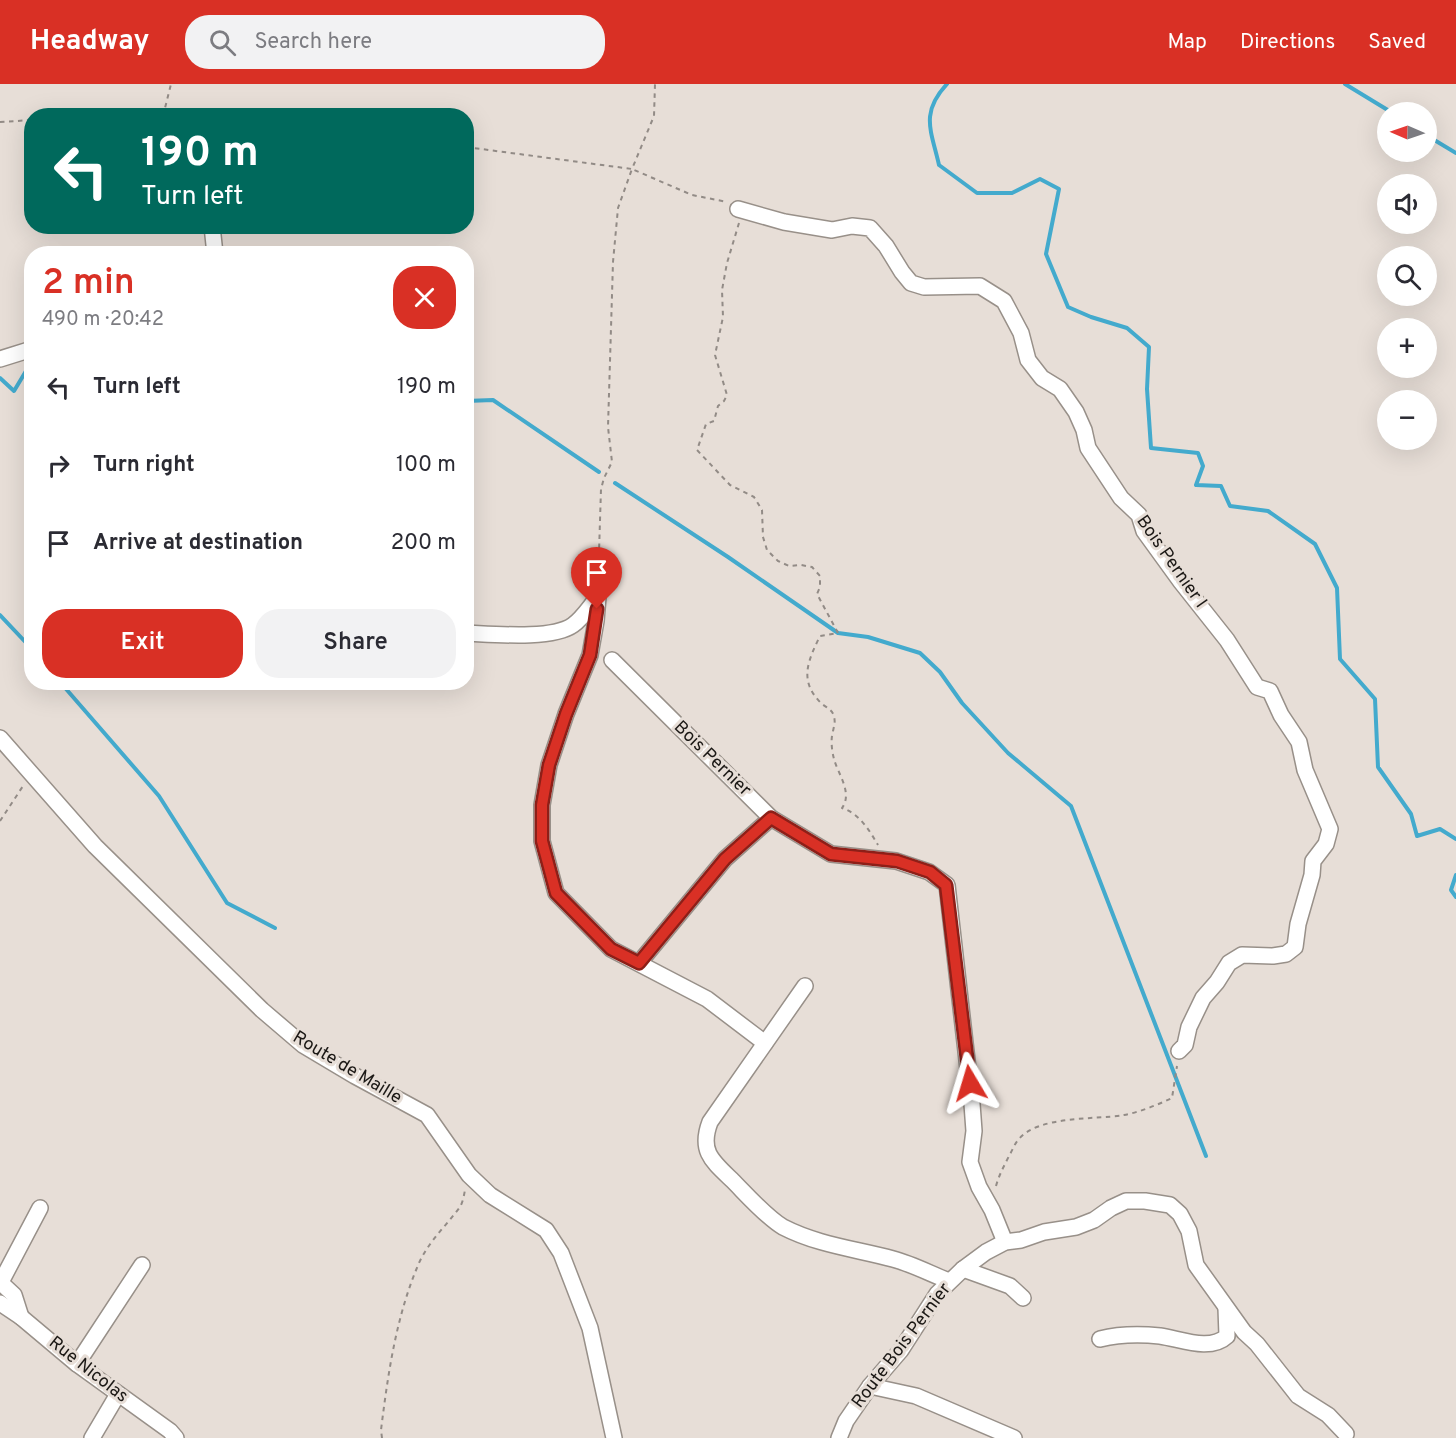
<!DOCTYPE html>
<html lang="en">
<head>
<meta charset="utf-8">
<style>
  :root { --surface:#fff; --page:#f2f2f3; --text:#2b2b33; --muted:#7c7c81; --accent:#d93025 }
  body { margin:0; font-family:Overpass,sans-serif; background:var(--page); color:var(--text); height:100vh; display:flex; flex-direction:column; font-size:22px; white-space:nowrap }
  * { box-sizing:border-box; margin:0 }
  p { font-size:20px; color:var(--muted) }
  .icon { flex:none; width:33px; height:33px; fill:none; stroke:currentColor; stroke-width:2; stroke-linecap:round; stroke-linejoin:round }
  .map { position:relative; flex:1; overflow:hidden }
  .sheet { position:absolute; left:24px; top:162px; width:450px; height:444px; display:flex; flex-direction:column; background:var(--surface); border-radius:24px; box-shadow:0 6px 24px #0002 }
  .sheet>* { flex:none }
  .banner { position:absolute; left:24px; top:24px; width:450px; height:126px; border-radius:24px; box-shadow:0 6px 24px #0002; background:#00695c; color:#fff; overflow:hidden }
  .needle { width:39px; rotate:272deg }
  .tools { position:absolute; left:1377px; top:18px; display:grid; gap:12px }
  .tools a { display:grid; place-items:center; width:60px; height:60px; border-radius:50%; background:var(--surface); box-shadow:0 6px 24px #0002; font-size:30px }
  .pin { position:absolute; display:grid; place-items:center; width:51px; height:51px; color:#fff; margin:-62px -26px; border-radius:50% 50% 50% 0; rotate:-45deg; box-shadow:0 0 6px #0007 }
  .pin .icon { rotate:45deg }
  .me { position:absolute; width:66px; margin:-33px; rotate:353deg; stroke-linejoin:round; filter:drop-shadow(0 0 4px #0008) }
  .turn { display:flex; align-items:center; gap:21px; height:126px; padding:0 18px; font-size:27px }
  .turn .icon { width:78px; height:78px; stroke-width:2.5 }
  .turn b { display:block; font-size:42px; line-height:51px }
  .round { display:grid; place-items:center; flex:none; width:63px; height:63px; border-radius:24px; background:var(--page) }
  .headline { display:flex; align-items:center; justify-content:space-between; height:102px; padding:0 18px }
  h1 { font-size:36px; font-weight:600; line-height:45px; color:var(--accent) }
  .primary-button { display:flex; gap:12px; margin-top:auto; padding:12px 18px }
  .primary-button a { flex:1; height:69px; border-radius:24px; background:var(--accent); color:#fff; font-size:24px; font-weight:600; line-height:69px; text-align:center }
  .primary-button a+a { background:var(--page); color:var(--text) }
  ul { padding:0; list-style:none }
  li { display:flex; align-items:center; gap:18px; height:78px; padding:0 18px }
  li div { flex:1 }
  li b { display:block; font-size:22px }
  li em { font-style:normal }
  header { display:flex; align-items:center; gap:36px; box-sizing:border-box; height:84px; padding:0 30px; background:var(--accent); color:#fff }
  header strong { font-size:28px }
  nav { display:flex; gap:33px; margin-inline-start:auto; font-size:21px }
  .search { width:420px; height:54px; background:var(--page); display:flex; align-items:center; gap:15px; box-sizing:border-box; padding:0 21px; border-radius:24px; color:var(--muted); font-size:22px }
  .map>svg:first-child { display:block }
</style>
</head>
<body>
<header>
<strong>Headway</strong>
<div class="search"><svg class="icon" aria-label="search" viewBox="0 0 24 24"><circle cx="10" cy="10" r="6"/><path d="M15 15l6 6"/></svg>Search here</div>
<nav><a>Map</a><a>Directions</a><a>Saved</a></nav>
</header>
<div class="map">
<svg width="1456" height="1354" viewBox="0 0 1456 1354">
  <rect width="100%" height="100%" fill="#e7ded7"/>
  <g fill="none" stroke-linecap="round" stroke-linejoin="round">
    <!-- stream -->
    <g stroke="#43aacd" stroke-width="4">
      <path d="M947,0c-27,29 -16,46 -8,81l38,28h35l28,-14 19,10 -13,65 22,53 23,10 36,11 22,19 -2,42 4,59 47,5 5,13 -7,19 25,1 9,20 38,5 47,33 22,44 3,71 35,40 3,68 33,47 6,22 23,-7 16,10"/>
      <polyline points="1345,0 1391,28"/>
      <polyline points="1426,51 1456,69"/>
      <polyline points="0,294 14,307 32,277"/>
      <polyline points="466,317 493,316 599,388"/>
      <polyline points="615,399 728,473 838,549 868,553 920,569 940,588 962,619 1008,669 1071,722 1206,1072"/>
      <polyline points="0,531 32,565"/>
      <polyline points="60,598 159,712 227,819 275,844"/>
      <polyline points="1456,791 1451,806 1456,813"/>
    </g>
    <defs>
      <g id="minor">
        <polyline points="738,125 784,138 832,146 852,142 870,144 886,162 902,188 911,199 924,203 980,202 1004,217 1021,249 1028,276 1042,294 1060,305 1076,328 1084,346 1088,364 1121,414 1139,431 1144,447 1181,498 1227,556 1257,603 1270,607 1281,631 1299,658 1305,686 1330,745 1326,760 1313,777 1312,791 1298,840 1295,863 1286,870 1273,872 1242,871 1229,879 1217,898 1203,914 1189,943 1185,961 1179,967"/>
        <polyline points="212,142 215,170"/>
        <polyline points="0,275 32,265"/>
        <path d="M466,549c26,1 86,7 107,-8 10,-7 17,-19 25,-28l-2,24 -6,34 -24,59 -17,51 -7,40v36l14,52 55,56 96,50 58,44"/>
        <polyline points="612,576 771,734 831,770 896,777 929,788 947,801 972,1020 974,1047 970,1078 979,1103 992,1126 1005,1158"/>
        <polyline points="0,654 95,762 262,926 303,961 355,992 427,1031 469,1091 490,1111 546,1146 561,1169 590,1244 614,1354"/>
        <polyline points="639,879 725,775 771,734"/>
        <path d="M805,902l-95,136c-11,29 2,39 22,58 14,14 34,37 51,47 35,18 73,22 110,32 19,5 38,15 56,22"/>
        <polyline points="963,1185 1010,1202 1023,1214"/>
        <polyline points="0,1198 14,1211 21,1233"/>
        <polyline points="1,1198 40,1124"/>
        <polyline points="0,1219 21,1233 77,1280 170,1347 176,1354"/>
        <path d="M1100,1255c20,-5 40,-5 60,-3 21,3 50,16 67,0l-1,-28"/>
        <polyline points="77,1280 142,1181"/>
        <polyline points="870,1302 916,1312 1014,1354"/>
        <polyline points="92,1354 118,1310"/>
        <polyline points="839,1354 846,1337 870,1302 901,1266 937,1210 963,1185 986,1168 1005,1158 1021,1156 1044,1148 1076,1143 1094,1136 1111,1124 1126,1117 1145,1117 1170,1121 1180,1130 1189,1147 1196,1181 1244,1248 1257,1260 1298,1312 1328,1331 1346,1350"/>
      </g>
    </defs>
    <!-- minor casing -->
    <use href="#minor" stroke="#989089" stroke-width="18"/>
    <!-- path -->
    <g stroke="#928b86" stroke-width="2" stroke-dasharray="4.5 4.5" stroke-linecap="butt">
      <polyline points="163,32 171,0"/>
      <polyline points="0,38 32,36"/>
      <polyline points="466,63 632,85 654,32 655,0"/>
      <path d="M739,139l-12,40 -5,27 1,27 -8,38 12,40 -3,6 -6,5 -4,15 -8,3 -9,26 33,35 24,12 8,13 1,27 4,13 11,11 11,5 12,-1 11,2 8,9v11l-3,7 21,39 -18,3c-12,25 -22,45 2,68 5,4 11,6 12,13 2,6 -1,12 -2,19 -1,6 0,16 2,23 4,15 19,34 8,49 18,6 27,22 36,37"/>
      <polyline points="598,500 601,405 604,394 612,378 608,343 613,178 618,124 632,85 692,111 727,118"/>
      <polyline points="0,737 23,702"/>
      <path d="M996,1102c3,-11 8,-20 13,-30 3,-5 5,-11 9,-16 20,-25 77,-20 106,-25 16,-3 33,-10 48,-17l5,-32"/>
      <path d="M382,1354l-1,-8c7,-56 15,-114 38,-167 10,-22 27,-37 41,-56 3,-5 4,-12 5,-17"/>
    </g>
    <!-- minor -->
    <use href="#minor" stroke="#fff" stroke-width="15"/>
  </g>
  <g fill="none" stroke-linecap="round" stroke-linejoin="round">
    <defs>
      <polyline id="route" points="597,525 590,571 566,630 549,681 542,721 542,757 556,809 611,865 639,879 725,775 771,734 831,770 897,777 930,788 946,801 970,999"/>
    </defs>
    <!-- route casing -->
    <use href="#route" stroke="#8d1f18" stroke-width="15"/>
    <!-- route -->
    <use href="#route" stroke="#d93025" stroke-width="10"/>
  </g>
  <g text-anchor="middle" dominant-baseline="central" stroke-width="6" stroke-linejoin="round" paint-order="stroke">
    <!-- street labels -->
    <g font-size="18" fill="#1b1815" stroke="#e7ded7">
      <text transform="translate(1171 478) rotate(55)">Bois Pernier I</text>
      <text transform="translate(712 675) rotate(44)">Bois Pernier</text>
      <text transform="translate(347 984) rotate(31)">Route de Maille</text>
      <text transform="translate(902 1262) rotate(-53)">Route Bois Pernier</text>
      <text transform="translate(88 1286) rotate(38)">Rue Nicolas</text>
    </g>
  </g>
</svg>
<div class="tools">
<a><svg class="needle" viewBox="-14 -14 28 28"><path d="M0-13l5 13h-10z" fill="#e53935"/><path d="M0 13l5-13h-10z" fill="#7c7c81"/></svg></a>
<a><svg class="icon" aria-label="sound" viewBox="0 0 24 24"><path d="M4 9h4l5-4v14l-5-4H4zM17 9q2 3 0 6"/></svg></a>
<a><svg class="icon" aria-label="search" viewBox="0 0 24 24"><circle cx="10" cy="10" r="6"/><path d="M15 15l6 6"/></svg></a>
<a>+</a>
<a>−</a>
</div>
<div class="pin" style="left:597px;top:525px;background:#d93025"><svg class="icon" aria-label="arrive" viewBox="0 0 24 24"><path d="M6 21V4h12l-3 4 3 4H6"/></svg></div>
<svg class="me" style="left:970px;top:999px" viewBox="-20 -20 40 40"><path d="M0-17L14 15 0 8-14 15z" fill="#d93025" stroke="#fff" stroke-width="4"/></svg>
<div class="banner">
<div class="turn"><svg class="icon" aria-label="left" viewBox="0 0 24 24"><path d="M17 20v-9H6M10 6l-5 5 5 5"/></svg><div><b>190 m</b>Turn left</div></div>
</div>
<section class="sheet">
<div class="headline"><div><h1>2 min</h1><p>490 m · 20:42</p></div><a class="round" style="background:#d93025;color:#fff"><svg class="icon" aria-label="close" viewBox="0 0 24 24"><path d="M6 6l12 12M18 6L6 18"/></svg></a></div>
<ul>
<li><svg class="icon" aria-label="left" viewBox="0 0 24 24"><path d="M17 20v-9H6M10 6l-5 5 5 5"/></svg><div><b>Turn left</b></div><em>190 m</em></li>
<li><svg class="icon" aria-label="right" viewBox="0 0 24 24"><path d="M7 20v-9h11M14 6l5 5-5 5"/></svg><div><b>Turn right</b></div><em>100 m</em></li>
<li><svg class="icon" aria-label="arrive" viewBox="0 0 24 24"><path d="M6 21V4h12l-3 4 3 4H6"/></svg><div><b>Arrive at destination</b></div><em>200 m</em></li>
</ul>
<div class="primary-button"><a>Exit</a><a>Share</a></div>
</section>
</div>
</body>
</html>
